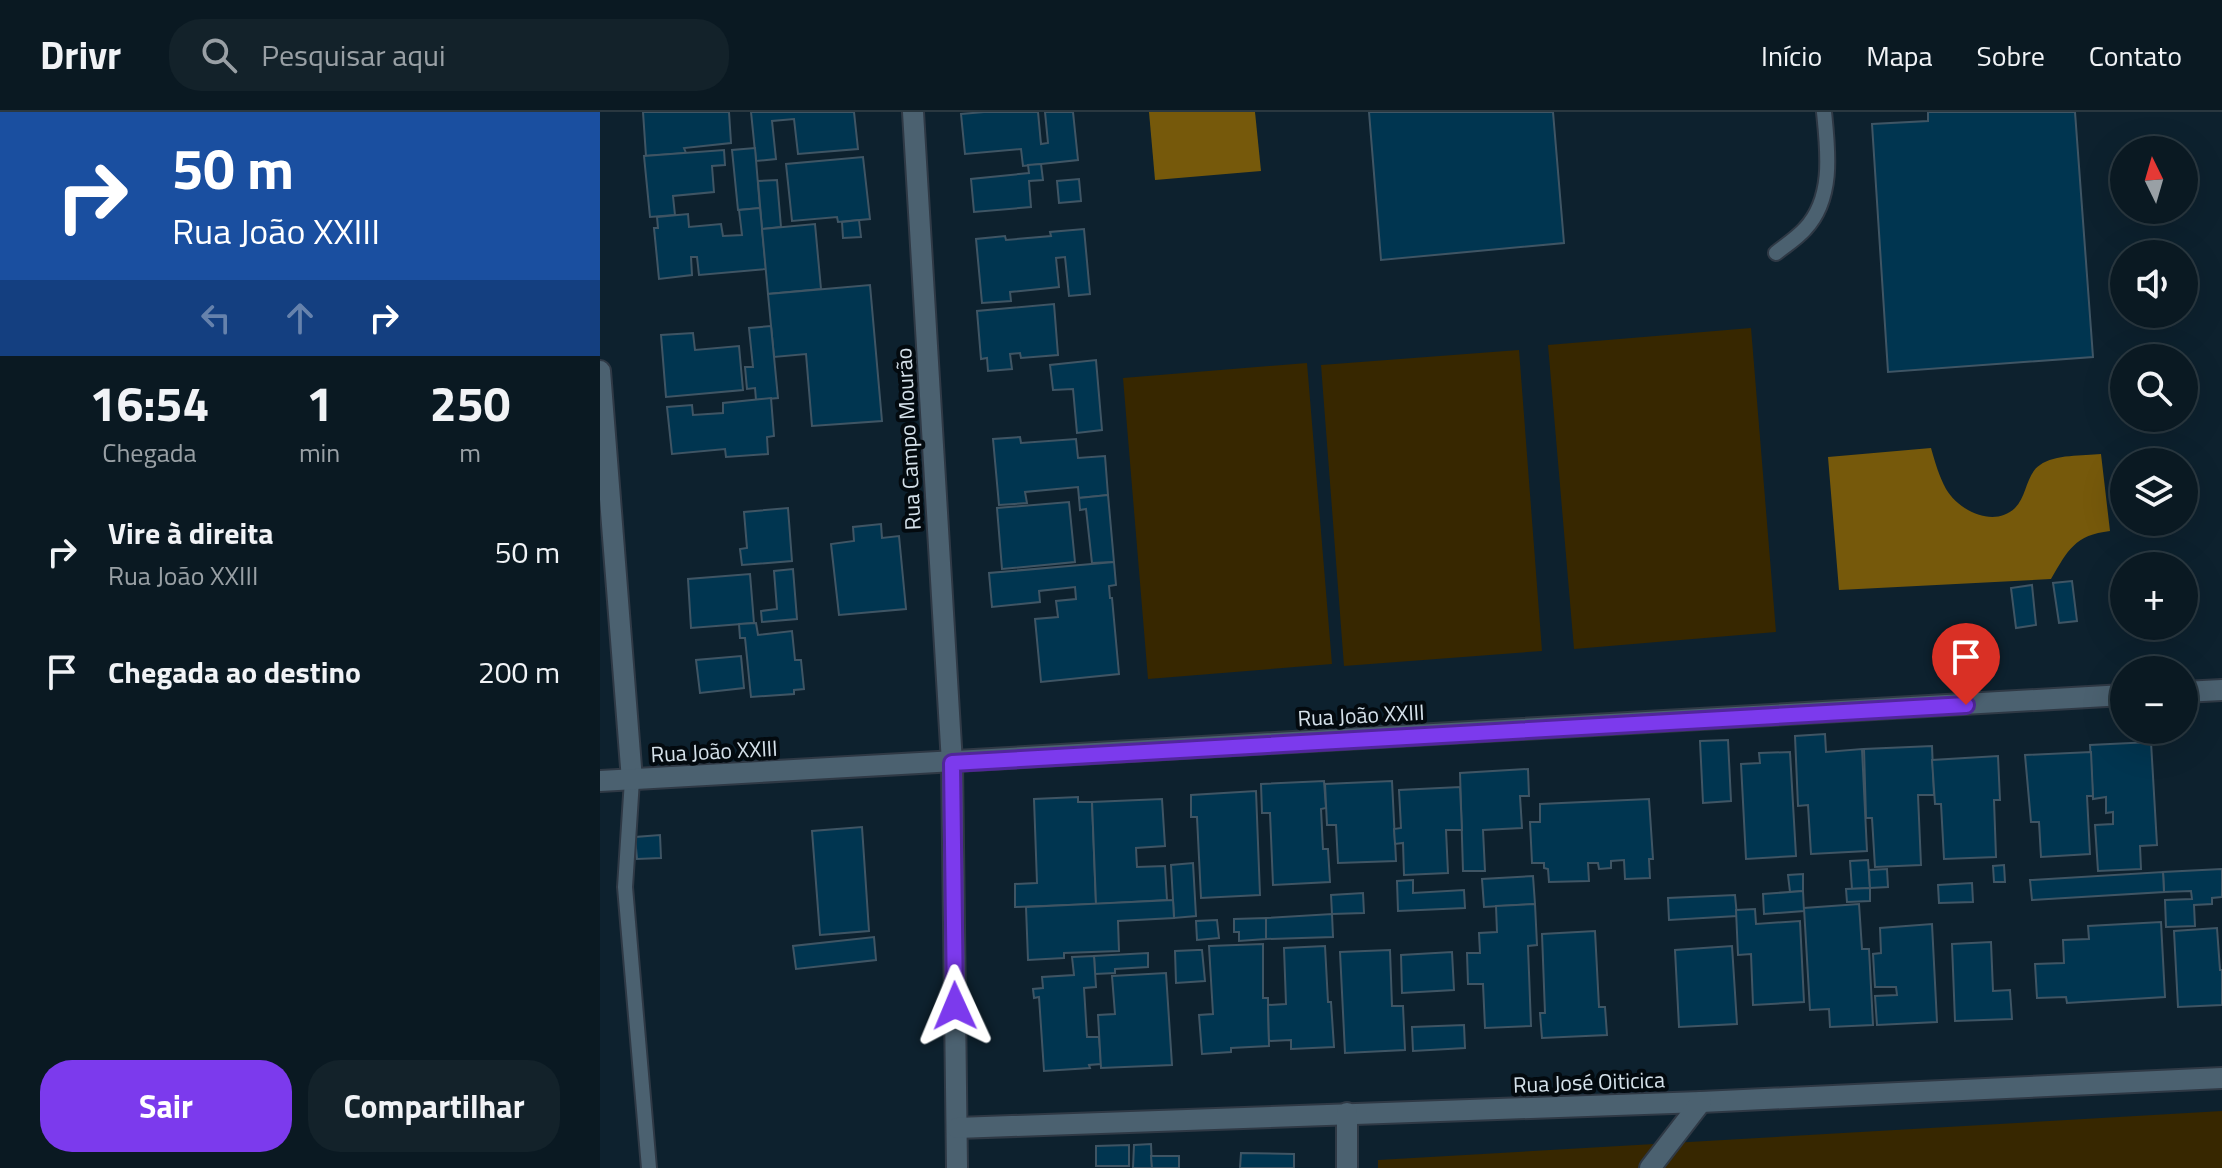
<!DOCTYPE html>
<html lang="pt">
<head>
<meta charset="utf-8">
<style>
  :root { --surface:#0a1922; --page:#13222a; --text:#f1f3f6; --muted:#99a0a5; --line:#2a3840; --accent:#7c3aed }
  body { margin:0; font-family:"Titillium Web",sans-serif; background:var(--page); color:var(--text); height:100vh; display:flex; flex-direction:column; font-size:30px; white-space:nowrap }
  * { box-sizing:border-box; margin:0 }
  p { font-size:26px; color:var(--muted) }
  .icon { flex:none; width:44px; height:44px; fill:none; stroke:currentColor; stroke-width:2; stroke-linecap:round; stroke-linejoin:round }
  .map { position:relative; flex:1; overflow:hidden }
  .sheet { display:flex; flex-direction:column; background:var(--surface); width:600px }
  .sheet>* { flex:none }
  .banner { background:#1a4fa0; color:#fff; overflow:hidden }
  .needle { width:52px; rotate:355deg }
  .buttons { position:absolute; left:1510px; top:24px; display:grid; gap:16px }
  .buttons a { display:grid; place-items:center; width:88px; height:88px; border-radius:50%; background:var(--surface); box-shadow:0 8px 32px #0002,0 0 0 2px var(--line); font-size:40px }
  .pin { position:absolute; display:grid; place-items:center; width:68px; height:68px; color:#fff; margin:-82px -34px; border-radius:50% 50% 50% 0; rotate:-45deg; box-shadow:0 0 8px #0007 }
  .pin .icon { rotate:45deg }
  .me { position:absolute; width:88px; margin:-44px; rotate:359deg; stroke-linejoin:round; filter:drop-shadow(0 0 6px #0008) }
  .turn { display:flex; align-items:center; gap:28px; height:168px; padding:0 40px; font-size:36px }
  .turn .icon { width:104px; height:104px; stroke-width:2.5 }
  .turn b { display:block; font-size:56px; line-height:68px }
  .lanes { display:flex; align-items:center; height:76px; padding:0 40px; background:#0003; justify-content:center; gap:40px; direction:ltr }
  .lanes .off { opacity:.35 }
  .eta { display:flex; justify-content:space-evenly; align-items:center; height:136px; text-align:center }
  .eta b { font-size:48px; font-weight:700; line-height:56px }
  .primary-button { display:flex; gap:16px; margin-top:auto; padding:16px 40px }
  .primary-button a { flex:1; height:92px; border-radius:32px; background:var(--accent); color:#fff; font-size:32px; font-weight:700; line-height:92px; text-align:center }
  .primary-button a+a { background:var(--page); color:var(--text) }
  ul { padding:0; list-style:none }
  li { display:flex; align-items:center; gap:24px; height:120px; padding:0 40px }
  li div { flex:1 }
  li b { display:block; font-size:30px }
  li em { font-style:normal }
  header { display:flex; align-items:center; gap:48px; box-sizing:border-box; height:112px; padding:0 40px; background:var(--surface); border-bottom:2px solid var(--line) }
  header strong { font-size:38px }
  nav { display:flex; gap:44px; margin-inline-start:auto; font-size:28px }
  .search { width:560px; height:72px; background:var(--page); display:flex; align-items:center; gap:20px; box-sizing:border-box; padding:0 28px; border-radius:32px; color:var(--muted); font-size:30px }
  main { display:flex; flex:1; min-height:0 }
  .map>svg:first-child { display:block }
</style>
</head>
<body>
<header>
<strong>Drivr</strong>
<div class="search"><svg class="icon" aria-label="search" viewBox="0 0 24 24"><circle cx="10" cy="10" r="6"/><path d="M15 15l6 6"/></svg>Pesquisar aqui</div>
<nav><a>Início</a><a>Mapa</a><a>Sobre</a><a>Contato</a></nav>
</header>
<main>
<section class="sheet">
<div class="banner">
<div class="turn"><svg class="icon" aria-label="right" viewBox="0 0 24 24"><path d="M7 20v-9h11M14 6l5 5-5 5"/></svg><div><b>50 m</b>Rua João XXIII</div></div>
<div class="lanes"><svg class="icon off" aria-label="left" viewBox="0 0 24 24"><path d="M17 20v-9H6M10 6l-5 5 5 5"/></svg><svg class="icon off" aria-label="ahead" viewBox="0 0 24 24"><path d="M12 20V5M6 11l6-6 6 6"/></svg><svg class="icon" aria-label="right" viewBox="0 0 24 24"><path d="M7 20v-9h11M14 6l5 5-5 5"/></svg></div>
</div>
<div class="eta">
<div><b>16:54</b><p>Chegada</p></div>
<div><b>1</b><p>min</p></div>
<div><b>250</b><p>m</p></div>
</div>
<ul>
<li><svg class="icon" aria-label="right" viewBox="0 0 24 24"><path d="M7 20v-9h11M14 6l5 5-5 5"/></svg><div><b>Vire à direita</b><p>Rua João XXIII</p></div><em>50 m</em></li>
<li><svg class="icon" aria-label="arrive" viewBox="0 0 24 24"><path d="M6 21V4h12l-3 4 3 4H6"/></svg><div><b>Chegada ao destino</b></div><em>200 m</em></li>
</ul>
<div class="primary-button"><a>Sair</a><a>Compartilhar</a></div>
</section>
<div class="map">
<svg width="1622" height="1056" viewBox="0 0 1622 1056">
  <rect width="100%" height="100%" fill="#0d212e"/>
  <!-- green -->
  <g fill="#372700">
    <polygon points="1151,216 1176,520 974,537 948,233"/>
    <polygon points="919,238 942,539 744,554 721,253"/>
    <polygon points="707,251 732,552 548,567 523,266"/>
    <polygon points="1622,999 1622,1056 778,1056 778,1048"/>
  </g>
  <!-- water -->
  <g fill="#76590b">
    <polygon points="549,0 655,0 661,59 555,68"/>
    <path d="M1331,336c4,14 8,28 15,41 13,22 48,39 69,19 12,-12 11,-34 25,-43 15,-11 43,-9 61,-11l9,77c-35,4 -42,19 -59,48l-212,11 -11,-133z"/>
  </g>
  <!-- building -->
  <g fill="#003550" stroke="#3f5564" stroke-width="2">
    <polygon points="43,0 129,0 131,31 84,36 86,41 46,44"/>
    <polygon points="151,0 254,0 258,37 198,42 194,7 172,9 176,47 156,49"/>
    <polygon points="384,0 438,0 441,32 448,31 445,0 473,0 478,48 423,54 421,37 365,42 361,2"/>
    <polygon points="769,0 953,0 964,131 781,148"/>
    <polygon points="1328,0 1475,0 1493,245 1288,260 1272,12 1328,9"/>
    <polygon points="155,36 160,96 138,98 132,38"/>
    <polygon points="124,38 125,53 112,54 114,80 73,84 75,103 50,105 44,44"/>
    <polygon points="263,45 270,107 238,110 237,105 192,109 186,52"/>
    <polygon points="441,52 443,68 429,69 431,95 374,100 371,67 429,61 428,53"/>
    <polygon points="479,67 481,89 459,91 457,69"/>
    <polygon points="177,68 181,115 162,117 158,69"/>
    <polygon points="160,96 166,157 99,163 97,145 91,145 92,163 59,167 54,116 58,116 57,105 88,102 89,115 121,112 123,124 142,123 139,98"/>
    <polygon points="259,108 261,125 243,126 242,110"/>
    <polygon points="215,112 221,177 168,182 162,117"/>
    <polygon points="484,117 490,182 469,184 465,145 456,146 459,175 410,180 411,189 382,191 376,127 405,124 406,128 451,124 450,120"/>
    <polygon points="270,173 282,309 212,314 206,242 174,245 168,182"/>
    <polygon points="454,192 458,243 421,246 420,241 410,242 412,257 388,259 387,246 381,247 377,199"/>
    <polygon points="171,214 178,286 156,288 155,276 147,277 145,255 153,255 149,216"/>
    <polygon points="93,221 95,238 139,234 143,278 66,285 61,223"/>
    <polygon points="496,248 502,318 477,321 473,277 453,278 450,253"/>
    <polygon points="171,286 174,324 167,325 168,342 126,345 125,337 72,342 67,295 92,293 93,303 123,301 123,291"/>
    <polygon points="420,325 421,331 476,327 478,346 505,344 508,383 479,386 478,375 425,380 427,391 399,393 393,327"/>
    <polygon points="508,383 514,450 492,451 486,397 480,398 479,386"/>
    <polygon points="469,390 475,450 402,457 397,396"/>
    <polygon points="188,396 192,449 142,453 140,437 147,436 144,400"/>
    <polygon points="281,412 282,426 299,424 306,497 239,503 231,432 254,429 253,415"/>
    <polygon points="514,450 516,473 509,474 510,486 512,486 519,562 441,570 435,507 458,505 456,489 476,487 475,475 439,479 440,490 392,495 389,461"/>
    <polygon points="193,457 197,507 162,510 161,499 177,497 174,459"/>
    <polygon points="150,462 154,511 91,516 88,467"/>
    <polygon points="1472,469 1477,509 1459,511 1453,471"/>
    <polygon points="1432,473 1436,513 1416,516 1411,476"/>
    <polygon points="156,511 158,523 192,519 195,548 201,548 204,577 194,578 194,582 151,585 145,526 140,526 139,512"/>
    <polygon points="141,544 144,576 100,581 96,548"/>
    <polygon points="1225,622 1226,640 1262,637 1267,739 1211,742 1208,693 1198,694 1195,624"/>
    <polygon points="1128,628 1131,689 1103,691 1100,629"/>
    <polygon points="1551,630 1557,733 1540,734 1541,757 1498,759 1495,713 1513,712 1513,700 1506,701 1506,685 1493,687 1490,633"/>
    <polygon points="1332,634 1334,683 1318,683 1321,753 1275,755 1272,706 1266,706 1264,637"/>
    <polygon points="1190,640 1196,744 1146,747 1141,652 1160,651 1159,641"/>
    <polygon points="1491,640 1493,684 1487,684 1490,742 1441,745 1439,710 1431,710 1425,643"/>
    <polygon points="1398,644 1400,688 1394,688 1396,745 1344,747 1341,692 1335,692 1332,648"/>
    <polygon points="928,657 929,684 920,684 922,716 883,718 885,759 863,759 860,661"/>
    <polygon points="724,669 726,696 721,697 723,737 728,737 730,770 673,773 670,701 662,701 661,672"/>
    <polygon points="792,669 796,749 738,751 736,713 727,713 725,672"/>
    <polygon points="860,675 862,718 846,718 848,761 804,763 803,731 795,732 794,717 801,716 799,678"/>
    <polygon points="656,679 660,783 601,786 597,705 591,705 591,683"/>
    <polygon points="478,685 478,690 492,690 496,792 415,795 415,772 437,771 434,687"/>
    <polygon points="562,687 565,734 536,736 537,755 565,754 567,788 496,792 492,690"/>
    <polygon points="1049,687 1053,747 1049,747 1050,766 1025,767 1024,748 1011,749 1011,756 999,757 998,751 988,751 989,769 949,770 948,757 944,756 944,751 932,751 930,710 940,710 940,692"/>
    <polygon points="262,715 269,819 220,823 212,719"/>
    <polygon points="60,723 61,746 37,747 35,725"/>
    <polygon points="1268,748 1270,776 1252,777 1250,749"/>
    <polygon points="593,751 596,804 574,806 571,753"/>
    <polygon points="1404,753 1405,770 1394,770 1393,754"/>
    <polygon points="1287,757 1288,775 1270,776 1269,758"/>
    <polygon points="1622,757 1622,785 1612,786 1612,792 1594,793 1595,814 1566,815 1565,788 1592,787 1591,779 1564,780 1563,760"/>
    <polygon points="1563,760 1564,780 1432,788 1430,768"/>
    <polygon points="1203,762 1203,779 1190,780 1188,763"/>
    <polygon points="933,764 935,792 884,795 882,767"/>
    <polygon points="813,768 813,781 864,778 865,796 798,799 797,769"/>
    <polygon points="1372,771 1373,790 1339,791 1338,773"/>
    <polygon points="1270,776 1270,789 1247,790 1246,777"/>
    <polygon points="1203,779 1204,799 1164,802 1163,782"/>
    <polygon points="763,781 764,801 732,802 731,783"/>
    <polygon points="1135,783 1137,804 1069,808 1068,786"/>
    <polygon points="573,788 574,806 518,809 519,839 464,841 464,846 428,848 426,795"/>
    <polygon points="935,792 937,833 928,834 931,914 885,916 883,872 868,872 867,841 880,841 879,821 897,820 896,794"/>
    <polygon points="1259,792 1262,837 1269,837 1273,913 1230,915 1229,897 1210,898 1204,796"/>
    <polygon points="1155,797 1156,812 1200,809 1204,890 1153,893 1151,842 1138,843 1136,798"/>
    <polygon points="732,802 733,825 666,827 666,806"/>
    <polygon points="666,806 666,827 639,829 639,820 634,820 634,807"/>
    <polygon points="617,808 619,826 597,828 596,809"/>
    <polygon points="1561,810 1565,885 1467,891 1466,885 1437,886 1435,852 1464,851 1463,828 1489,827 1488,814"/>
    <polygon points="1332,812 1337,910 1277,913 1275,884 1297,883 1296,875 1275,875 1273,842 1281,841 1280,816"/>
    <polygon points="1617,816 1620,858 1622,858 1622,893 1578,895 1574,819"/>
    <polygon points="995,819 999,895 1005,895 1007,923 942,926 940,901 945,901 942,822"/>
    <polygon points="274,825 276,848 196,857 193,834"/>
    <polygon points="1391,830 1393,879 1410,878 1412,907 1355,909 1352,832"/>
    <polygon points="663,832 663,886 668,886 669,934 631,936 631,940 602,942 599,903 613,902 609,834"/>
    <polygon points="725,834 728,890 731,890 734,935 691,937 691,928 669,929 668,893 686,892 684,836"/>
    <polygon points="1132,834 1137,912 1079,915 1075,838"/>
    <polygon points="598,838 602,838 605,869 576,871 575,839"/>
    <polygon points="790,838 792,894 803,894 805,938 745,941 740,840"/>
    <polygon points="852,840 854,878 802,881 801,843"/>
    <polygon points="548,841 548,855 515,857 515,861 495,862 494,844"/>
    <polygon points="494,844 496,875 484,876 487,925 499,925 501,952 489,953 490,956 444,959 439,885 434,886 433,877 443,876 442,865 474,863 472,845"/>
    <polygon points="566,861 572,953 501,956 498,903 515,902 512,864"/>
    <polygon points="864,913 865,936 813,939 812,915"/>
    <polygon points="551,1032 552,1056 533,1056 534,1033"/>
    <polygon points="529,1033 529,1054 496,1054 496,1034"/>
    <polygon points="641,1041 694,1042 694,1056 640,1056"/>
    <polygon points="551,1044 579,1044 579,1056 552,1056"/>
  </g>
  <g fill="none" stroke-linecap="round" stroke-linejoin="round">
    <defs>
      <g id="service">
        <path d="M1176,141c10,-8 21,-15 29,-24 29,-31 23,-78 19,-117"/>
        <polyline points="32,668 25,775 49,1056"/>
      </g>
      <g id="minor">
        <polyline points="313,0 352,651 357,1056"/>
        <polyline points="0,259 32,668"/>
        <polyline points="1584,580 1622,578"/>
        <polyline points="0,669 1524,583"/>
        <polyline points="357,1016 1101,990 1622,966"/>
        <polyline points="747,1056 747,1001"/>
        <polyline points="1050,1056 1101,990"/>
      </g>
    </defs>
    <!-- service casing -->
    <use href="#service" stroke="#2f3945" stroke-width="18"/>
    <!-- minor casing -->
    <use href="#minor" stroke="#2f3945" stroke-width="24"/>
    <!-- service -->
    <use href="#service" stroke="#4b6170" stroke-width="14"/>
    <!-- minor -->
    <use href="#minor" stroke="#4b6170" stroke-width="20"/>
  </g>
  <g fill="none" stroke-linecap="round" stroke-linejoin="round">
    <defs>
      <polyline id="route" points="355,894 352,651 1366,593"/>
    </defs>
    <!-- route casing -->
    <use href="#route" stroke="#51269a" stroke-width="20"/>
    <!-- route -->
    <use href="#route" stroke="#7c3aed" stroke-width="14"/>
  </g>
  <g text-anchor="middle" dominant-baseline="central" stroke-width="8" stroke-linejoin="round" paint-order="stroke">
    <!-- street labels -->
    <g font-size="22" fill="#d5e1ea" stroke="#030a0f">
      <text transform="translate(308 327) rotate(-93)">Rua Campo Mourão</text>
      <text transform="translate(761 603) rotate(-3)">Rua João XXIII</text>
      <text transform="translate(114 639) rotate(-3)">Rua João XXIII</text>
      <text transform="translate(989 970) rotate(-2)">Rua José Oiticica</text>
    </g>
  </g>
</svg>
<div class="buttons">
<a><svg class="needle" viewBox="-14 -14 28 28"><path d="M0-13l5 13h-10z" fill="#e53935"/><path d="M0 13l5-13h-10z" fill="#99a0a5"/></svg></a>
<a><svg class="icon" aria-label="sound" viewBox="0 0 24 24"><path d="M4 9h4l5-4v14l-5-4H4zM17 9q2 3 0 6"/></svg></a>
<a><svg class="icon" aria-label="search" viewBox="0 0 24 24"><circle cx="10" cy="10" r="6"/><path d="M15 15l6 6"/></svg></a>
<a><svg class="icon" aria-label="layers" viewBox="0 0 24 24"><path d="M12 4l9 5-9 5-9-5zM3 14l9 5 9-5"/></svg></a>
<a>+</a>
<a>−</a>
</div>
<div class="pin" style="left:1366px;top:593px;background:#d93025"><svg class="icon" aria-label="arrive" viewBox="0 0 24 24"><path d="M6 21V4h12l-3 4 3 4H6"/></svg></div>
<svg class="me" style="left:355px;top:894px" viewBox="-20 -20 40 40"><path d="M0-17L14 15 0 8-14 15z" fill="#7c3aed" stroke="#fff" stroke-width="4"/></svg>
</div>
</main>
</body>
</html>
